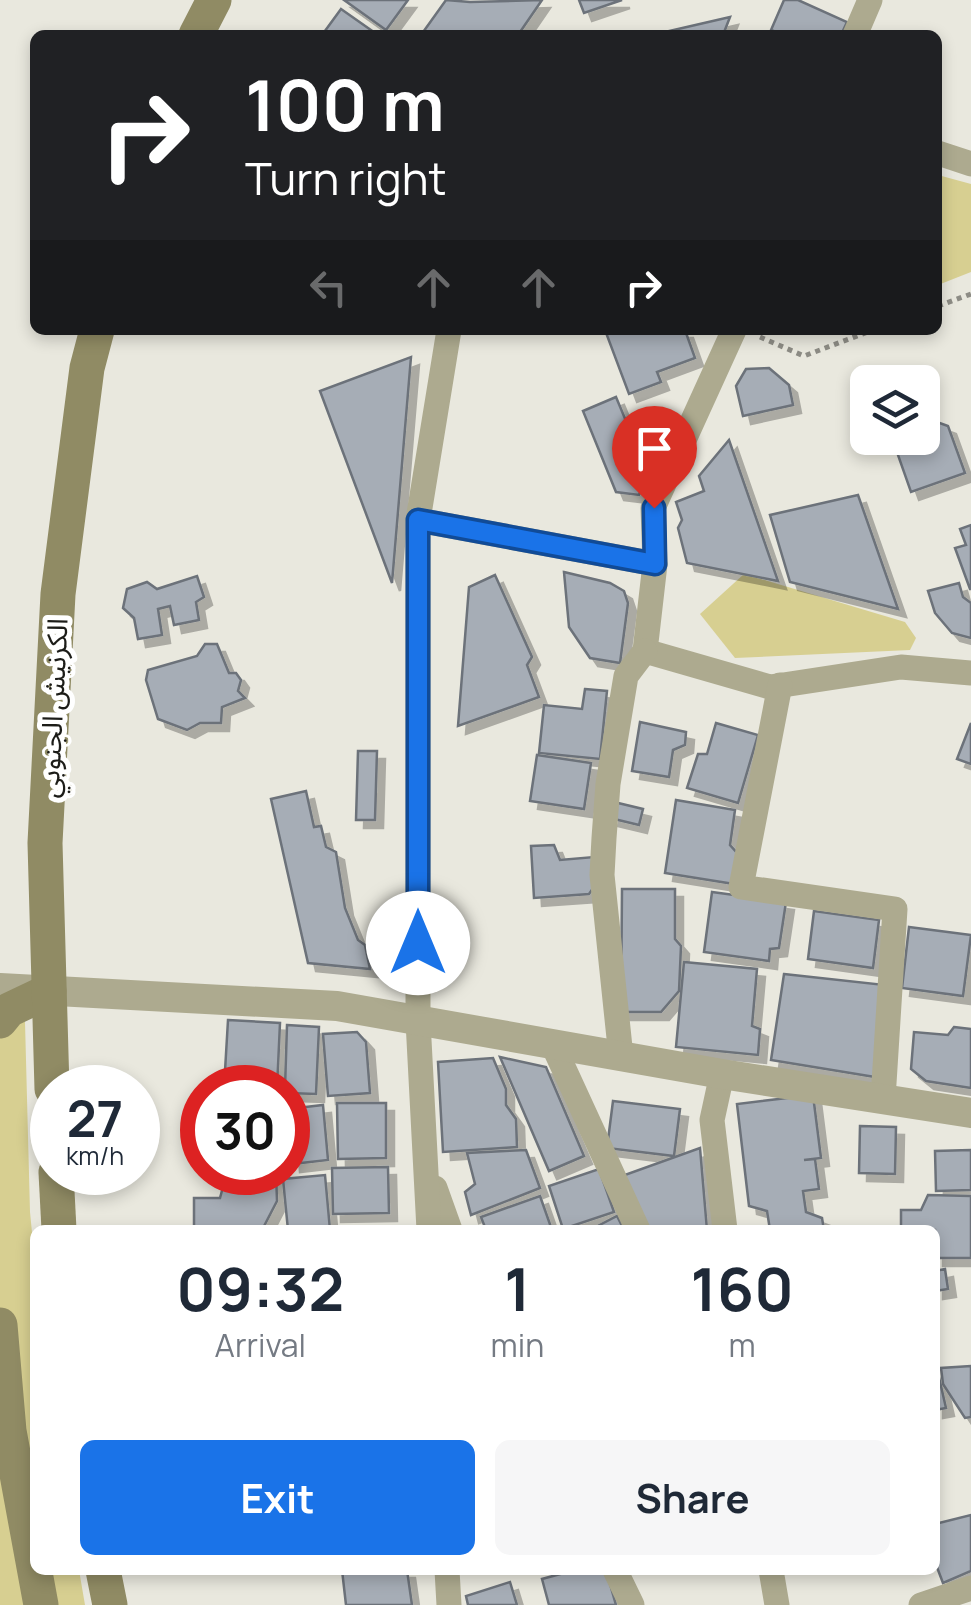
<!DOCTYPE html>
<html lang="en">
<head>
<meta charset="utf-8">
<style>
  :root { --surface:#fff; --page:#f6f6f7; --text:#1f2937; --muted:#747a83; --accent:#1a73e8 }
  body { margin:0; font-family:Manrope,"Noto Sans Arabic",sans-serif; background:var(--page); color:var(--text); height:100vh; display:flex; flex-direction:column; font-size:38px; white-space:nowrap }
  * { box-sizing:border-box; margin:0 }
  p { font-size:32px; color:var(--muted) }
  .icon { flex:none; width:55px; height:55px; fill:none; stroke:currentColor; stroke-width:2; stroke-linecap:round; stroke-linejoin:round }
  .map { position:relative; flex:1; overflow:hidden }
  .sheet { position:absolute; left:30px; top:1225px; width:910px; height:350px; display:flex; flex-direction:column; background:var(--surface); border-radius:15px; box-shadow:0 5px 15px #0003 }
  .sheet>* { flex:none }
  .top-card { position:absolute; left:30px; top:30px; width:912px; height:305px; border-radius:15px; box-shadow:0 5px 15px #0003; background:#202124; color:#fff; overflow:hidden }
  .buttons { position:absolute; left:850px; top:365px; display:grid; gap:20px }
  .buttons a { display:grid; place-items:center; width:90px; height:90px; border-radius:15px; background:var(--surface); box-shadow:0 5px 15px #0003; font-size:50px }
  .speed { position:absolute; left:30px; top:1065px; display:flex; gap:20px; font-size:50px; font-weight:700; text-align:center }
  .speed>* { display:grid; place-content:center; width:130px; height:130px; border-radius:50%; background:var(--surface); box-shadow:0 5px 15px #0003; line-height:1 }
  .speed small { font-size:25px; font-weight:400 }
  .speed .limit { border:15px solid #d22; background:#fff; color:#111 }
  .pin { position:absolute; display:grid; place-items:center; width:85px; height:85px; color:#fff; margin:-102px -42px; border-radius:50% 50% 50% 0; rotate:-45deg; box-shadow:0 0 10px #0007 }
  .pin .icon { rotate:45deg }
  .me { position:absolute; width:110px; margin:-55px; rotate:0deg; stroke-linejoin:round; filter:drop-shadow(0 0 8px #0008) }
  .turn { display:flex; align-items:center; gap:35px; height:210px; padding:0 50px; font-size:45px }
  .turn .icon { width:130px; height:130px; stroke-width:2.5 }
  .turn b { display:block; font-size:70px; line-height:85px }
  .lanes { display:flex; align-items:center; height:95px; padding:0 50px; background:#0003; justify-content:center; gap:50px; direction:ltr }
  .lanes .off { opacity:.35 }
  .eta { display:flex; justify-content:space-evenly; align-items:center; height:170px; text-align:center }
  .eta b { font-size:60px; font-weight:700; line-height:70px }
  .action { display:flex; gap:20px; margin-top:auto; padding:20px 50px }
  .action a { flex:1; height:115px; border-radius:15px; background:var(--accent); color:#fff; font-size:40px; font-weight:700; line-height:115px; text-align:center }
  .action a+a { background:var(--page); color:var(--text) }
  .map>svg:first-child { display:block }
</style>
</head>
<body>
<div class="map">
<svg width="971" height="1605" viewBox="0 0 971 1605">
  <defs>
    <filter id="shadow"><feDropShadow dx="8" dy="8" stdDeviation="0" flood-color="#0004"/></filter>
  </defs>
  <rect width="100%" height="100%" fill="#e9e8de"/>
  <!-- green -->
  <g fill="#d7cf91">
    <polygon points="938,175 971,184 971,272 938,285"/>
    <polygon points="744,574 905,622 916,638 910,650 735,658 700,614"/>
    <polygon points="0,1019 25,1022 30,1212 35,1263 35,1570 79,1570 85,1605 0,1605"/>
  </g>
  <!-- building -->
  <g fill="#a6adb6" stroke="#6c727a" stroke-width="2.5" filter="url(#shadow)">
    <polygon points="344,0 408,0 386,30"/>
    <polygon points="446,0 470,2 542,0 518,35 421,35"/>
    <polygon points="579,0 622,0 584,13"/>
    <polygon points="784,0 798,0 847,22 841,35 783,35 771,30"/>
    <polygon points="341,9 378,35 322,35"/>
    <polygon points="730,17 723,35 652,35"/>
    <polygon points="605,330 685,330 695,358 657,372 661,382 629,394"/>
    <polygon points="411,357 392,583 320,391"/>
    <polygon points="769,368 789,385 793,405 743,416 736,386 746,369"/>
    <polygon points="616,397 648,474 639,495 616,492 583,411"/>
    <polygon points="923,417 948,426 965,473 911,492 892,438 922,438"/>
    <polygon points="729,440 778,581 687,563 678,528 682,520 676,502 704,491 699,476"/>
    <polygon points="858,495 898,609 790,582 770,515"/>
    <polygon points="971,525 971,589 970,589 955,548 966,545 960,529"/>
    <polygon points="564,572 610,583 624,591 628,603 620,663 590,658 569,627"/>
    <polygon points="495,575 532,657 527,665 539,697 458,726 469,587"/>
    <polygon points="197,576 204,597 196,602 199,620 174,625 170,606 158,609 162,635 138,639 134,618 123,608 127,589 147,582 157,589"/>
    <polygon points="959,583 963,597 971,603 971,638 952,633 935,613 928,591"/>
    <polygon points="205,644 217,644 229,673 236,673 241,680 238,691 245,698 222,707 221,723 200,723 187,730 158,719 146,680 148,670 197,656"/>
    <polygon points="585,689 607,691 600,759 539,753 544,705 582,709"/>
    <polygon points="640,722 686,732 685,745 673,750 669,777 632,771"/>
    <polygon points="716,723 758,735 738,803 687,788 698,754 707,754"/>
    <polygon points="971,723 971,764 957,759"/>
    <polygon points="358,751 377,751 375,820 356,820"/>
    <polygon points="537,755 591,763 584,809 530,801"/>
    <polygon points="306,791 314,827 321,826 326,847 336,852 345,908 358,940 365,945 370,969 308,963 271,799"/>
    <polygon points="676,800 735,810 730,845 738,854 734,884 665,873"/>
    <polygon points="614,802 643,809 639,825 610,818"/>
    <polygon points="554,845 560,860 594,857 596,884 589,894 534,898 531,846"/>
    <polygon points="622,889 675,889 675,939 681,946 679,991 661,1012 621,1012"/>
    <polygon points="712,892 786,902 779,948 770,949 769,961 704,952"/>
    <polygon points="814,911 879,920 873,968 808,959"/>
    <polygon points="909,927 971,935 963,996 902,988"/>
    <polygon points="684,962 757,969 752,1026 760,1029 758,1055 676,1047"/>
    <polygon points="784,974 885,985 881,1078 771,1060"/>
    <polygon points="228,1020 280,1023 277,1088 224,1088"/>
    <polygon points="287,1025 319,1027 316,1094 288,1093 285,1088"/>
    <polygon points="954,1027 971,1029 971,1088 926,1081 911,1069 914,1032 948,1035"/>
    <polygon points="357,1032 366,1042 370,1093 328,1096 323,1034"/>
    <polygon points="500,1057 546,1067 584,1156 549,1171"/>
    <polygon points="493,1058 506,1089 506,1105 516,1119 517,1147 443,1152 438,1062"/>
    <polygon points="813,1095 821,1158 804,1160 815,1159 819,1189 803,1191 806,1212 822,1218 824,1230 770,1230 767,1211 749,1206 737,1104"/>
    <polygon points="613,1101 680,1109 674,1156 607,1148"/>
    <polygon points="337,1103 386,1103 386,1158 338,1159"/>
    <polygon points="323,1105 328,1160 292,1164 288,1109"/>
    <polygon points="860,1126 896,1127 895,1174 859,1173"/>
    <polygon points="700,1148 707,1230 643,1230 622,1176"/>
    <polygon points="526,1150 540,1188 471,1215 465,1192 475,1184 467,1153"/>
    <polygon points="971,1150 971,1190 936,1191 935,1151"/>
    <polygon points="388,1167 389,1213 333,1214 332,1168"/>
    <polygon points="599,1169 614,1212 563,1229 549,1186"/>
    <polygon points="227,1172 276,1172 277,1201 262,1230 194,1230 194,1198 220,1198"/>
    <polygon points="325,1175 330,1230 288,1230 283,1179"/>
    <polygon points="928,1195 971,1196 971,1258 935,1258 935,1230 901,1230 901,1210 921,1210"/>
    <polygon points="540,1196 552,1230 486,1230 481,1217"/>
    <polygon points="617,1216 624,1230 590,1230"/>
    <polygon points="945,1269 948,1289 935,1291 935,1271"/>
    <polygon points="935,1360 946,1408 935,1410"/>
    <polygon points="971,1366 971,1417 965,1418 943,1384 941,1368"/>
    <polygon points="971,1515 971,1571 943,1583 935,1562 935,1524"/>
    <polygon points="342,1570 407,1570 412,1605 346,1605"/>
    <polygon points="575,1570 606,1570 616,1605 549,1605 542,1579"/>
    <polygon points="510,1582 517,1605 468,1605 466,1596"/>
  </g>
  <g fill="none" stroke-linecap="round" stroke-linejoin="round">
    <!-- path -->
    <g stroke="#8d8c85" stroke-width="5" stroke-dasharray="5 5" stroke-linecap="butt">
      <polyline points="938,306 971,294"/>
      <polyline points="760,337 804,356 873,330"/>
    </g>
    <!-- minor -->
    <g stroke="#adaa8f" stroke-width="25">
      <polyline points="855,35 870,0"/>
      <polyline points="938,153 971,164"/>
      <polyline points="734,330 653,508 655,564 645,651 770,687 901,667 971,673"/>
      <polyline points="418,520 655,564"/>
      <polyline points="780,685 741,887 895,909 883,1099"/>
      <polyline points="553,1045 638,1230"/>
      <polyline points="621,1057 602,875 604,838 608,784 626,676 645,651"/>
      <polyline points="722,1074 712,1120 725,1230"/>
      <polyline points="435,1188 450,1230"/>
      <polyline points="429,1230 418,1021 418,520 449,330"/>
      <polyline points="447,1570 449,1605"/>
      <polyline points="615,1570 632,1605"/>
      <polyline points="771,1570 777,1605"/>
      <polyline points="921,1605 971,1588"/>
    </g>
    <!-- tertiary -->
    <polyline stroke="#adaa8f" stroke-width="30" points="0,988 337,1006 722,1074 971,1113"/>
    <!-- secondary -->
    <g stroke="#908b64" stroke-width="35">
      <polyline points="196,35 214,0"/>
      <polyline points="0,1021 9,1010 49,991"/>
      <polyline points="52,1089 45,843 58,594 87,368 97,330"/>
      <polyline points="56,1172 59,1230"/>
      <polyline points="0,1325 9,1431 41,1605"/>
      <polyline points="103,1570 110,1605"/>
    </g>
  </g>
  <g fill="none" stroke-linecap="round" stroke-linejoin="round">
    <defs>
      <polyline id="route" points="418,943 418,520 655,564 654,508"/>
    </defs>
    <!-- route casing -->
    <use href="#route" stroke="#114b97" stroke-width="25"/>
    <!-- route -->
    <use href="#route" stroke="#1a73e8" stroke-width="18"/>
  </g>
  <g text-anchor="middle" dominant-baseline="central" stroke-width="10" stroke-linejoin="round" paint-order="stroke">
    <!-- street labels -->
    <g font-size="28" fill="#1c1c18" stroke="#fff">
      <text transform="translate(52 708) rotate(-87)">الكرنيش الجنوبي</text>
    </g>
  </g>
</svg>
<div class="buttons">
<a><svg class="icon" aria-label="layers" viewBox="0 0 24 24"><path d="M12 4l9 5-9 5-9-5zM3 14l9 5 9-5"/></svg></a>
</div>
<div class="speed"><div>27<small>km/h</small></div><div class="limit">30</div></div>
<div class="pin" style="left:654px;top:508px;background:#d93025"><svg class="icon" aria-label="arrive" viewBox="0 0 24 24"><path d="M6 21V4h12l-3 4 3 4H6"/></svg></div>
<svg class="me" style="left:418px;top:943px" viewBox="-20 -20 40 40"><circle r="19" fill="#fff"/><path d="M0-13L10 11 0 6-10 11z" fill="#1a73e8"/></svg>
<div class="top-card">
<div class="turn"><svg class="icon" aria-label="right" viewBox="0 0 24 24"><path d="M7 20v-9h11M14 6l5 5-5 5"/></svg><div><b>100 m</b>Turn right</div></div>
<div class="lanes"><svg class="icon off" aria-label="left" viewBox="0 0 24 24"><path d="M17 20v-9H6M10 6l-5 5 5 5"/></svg><svg class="icon off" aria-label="ahead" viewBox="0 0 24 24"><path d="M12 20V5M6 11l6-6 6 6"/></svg><svg class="icon off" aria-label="ahead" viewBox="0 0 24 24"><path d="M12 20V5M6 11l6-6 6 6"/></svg><svg class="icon" aria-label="right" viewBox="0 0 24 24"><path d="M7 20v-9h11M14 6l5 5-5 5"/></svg></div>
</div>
<section class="sheet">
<div class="eta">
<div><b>09:32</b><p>Arrival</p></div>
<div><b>1</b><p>min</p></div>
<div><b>160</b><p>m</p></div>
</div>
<div class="action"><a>Exit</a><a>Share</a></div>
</section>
</div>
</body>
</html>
